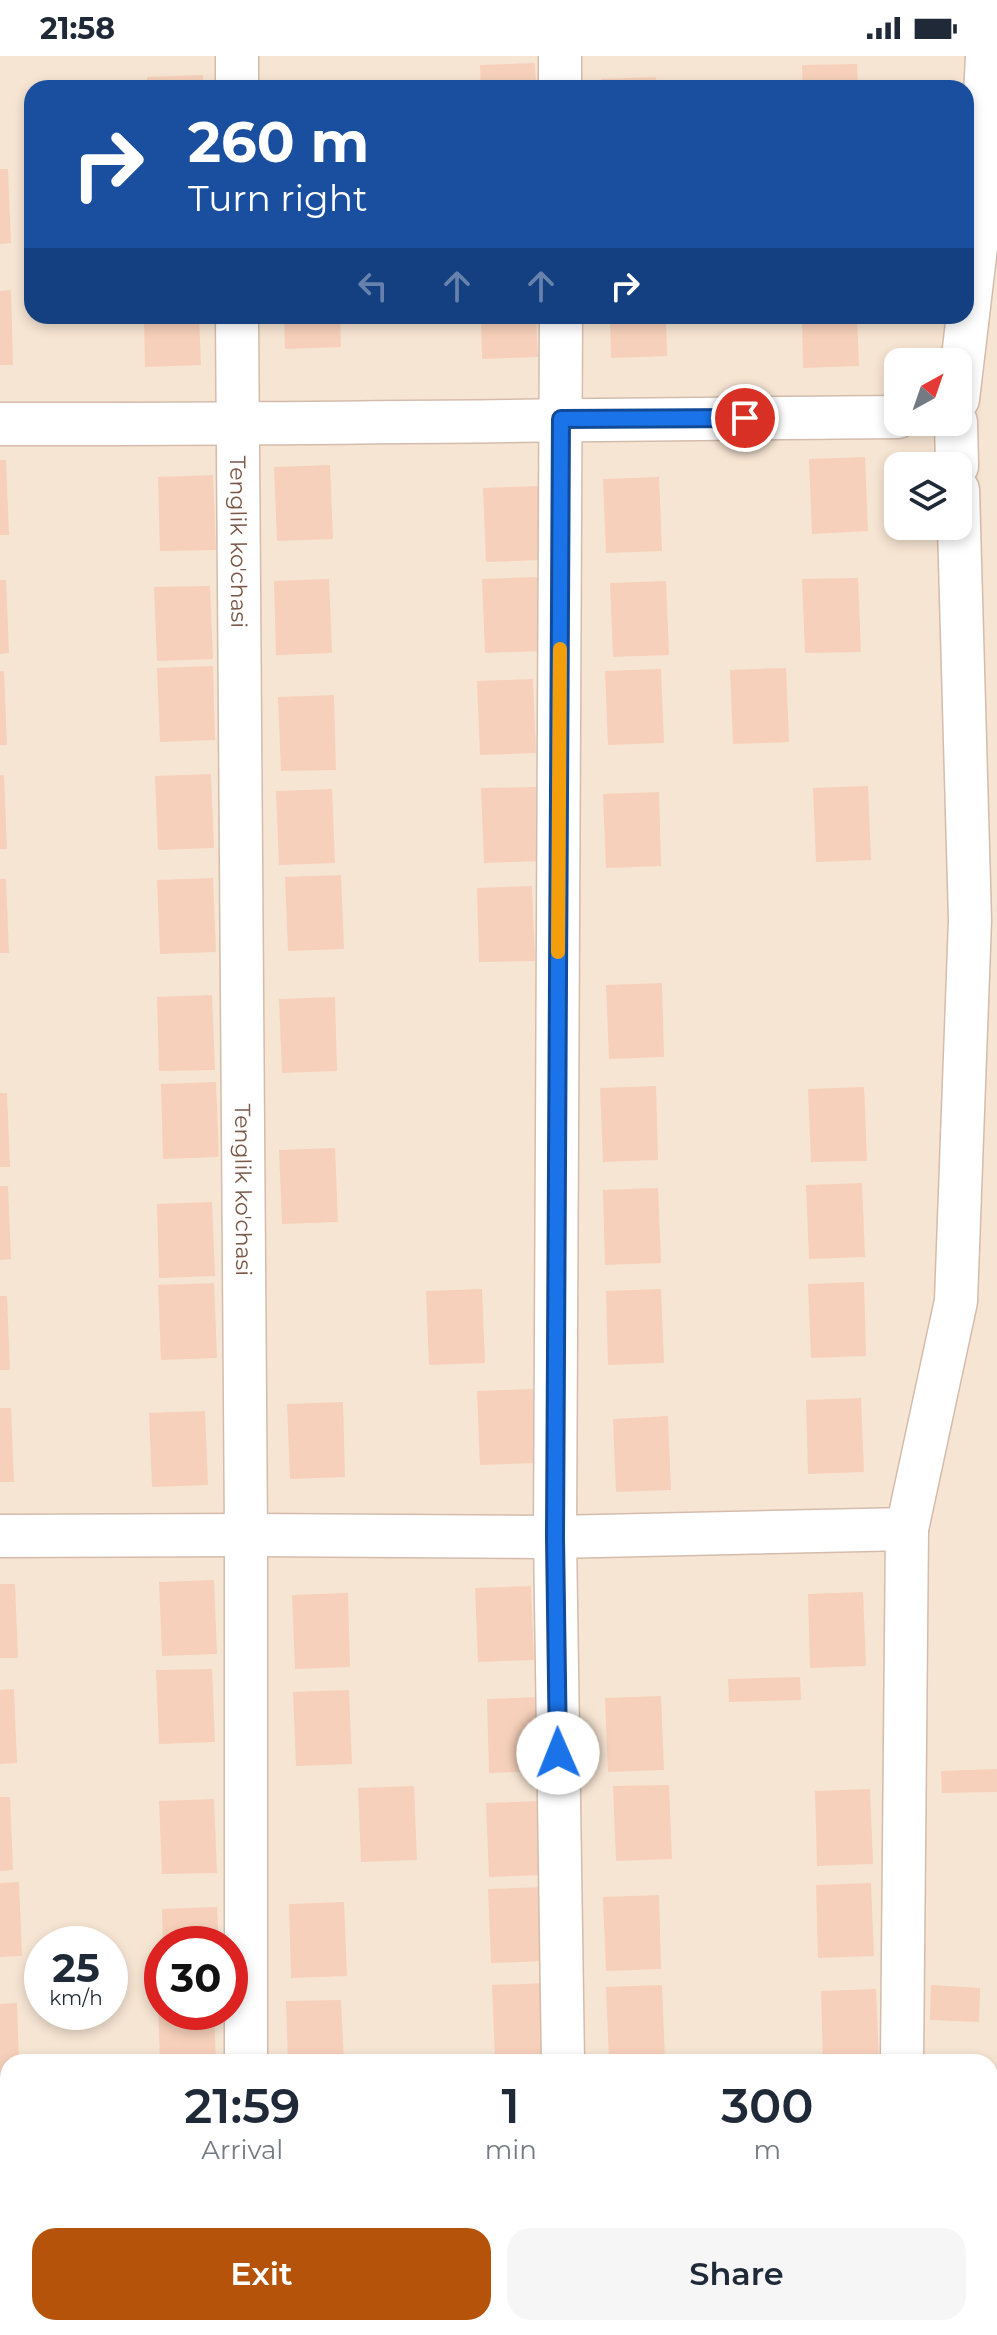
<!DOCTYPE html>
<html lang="en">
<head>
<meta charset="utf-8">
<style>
  :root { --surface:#fff; --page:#f6f6f7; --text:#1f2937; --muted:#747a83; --accent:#b45309 }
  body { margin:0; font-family:Montserrat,sans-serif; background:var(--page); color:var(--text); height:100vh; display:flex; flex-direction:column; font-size:30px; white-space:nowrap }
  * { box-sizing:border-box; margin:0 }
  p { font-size:26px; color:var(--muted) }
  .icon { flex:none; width:44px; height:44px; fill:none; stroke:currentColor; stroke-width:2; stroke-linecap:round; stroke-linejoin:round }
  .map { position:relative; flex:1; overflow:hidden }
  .drawer { position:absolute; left:0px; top:1998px; width:998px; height:282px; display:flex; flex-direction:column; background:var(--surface); border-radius:24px 24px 0 0; box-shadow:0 4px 12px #0003 }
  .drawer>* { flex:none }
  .hud { position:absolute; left:24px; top:24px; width:950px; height:244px; border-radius:24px; box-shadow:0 4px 12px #0003; background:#1a4fa0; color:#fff; overflow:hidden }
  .needle { width:52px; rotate:40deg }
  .fabs { position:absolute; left:884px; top:292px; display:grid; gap:16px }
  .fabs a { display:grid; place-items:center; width:88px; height:88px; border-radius:16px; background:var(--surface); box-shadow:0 4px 12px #0003; font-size:40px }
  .speed { position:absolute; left:24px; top:1870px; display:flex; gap:16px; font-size:40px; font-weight:700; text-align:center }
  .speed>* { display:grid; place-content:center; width:104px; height:104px; border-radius:50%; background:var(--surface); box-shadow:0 4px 12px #0003; line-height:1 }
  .speed small { font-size:20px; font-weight:400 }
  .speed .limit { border:12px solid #d22; background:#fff; color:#111 }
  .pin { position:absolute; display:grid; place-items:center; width:68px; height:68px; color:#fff; margin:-34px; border:4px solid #fff; border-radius:50%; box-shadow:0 2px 8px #0007 }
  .me { position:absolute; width:88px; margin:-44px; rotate:359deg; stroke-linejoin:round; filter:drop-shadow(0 0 6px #0008) }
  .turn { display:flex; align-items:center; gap:28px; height:168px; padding:0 32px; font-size:36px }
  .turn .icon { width:104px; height:104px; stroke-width:2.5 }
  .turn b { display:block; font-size:56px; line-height:68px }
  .lanes { display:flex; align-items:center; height:76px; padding:0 32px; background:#0003; justify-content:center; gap:40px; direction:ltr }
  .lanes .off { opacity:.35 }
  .eta { display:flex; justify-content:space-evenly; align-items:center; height:136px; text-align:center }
  .eta b { font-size:48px; font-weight:600; line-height:56px }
  .primary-button { display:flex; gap:16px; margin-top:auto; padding:16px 32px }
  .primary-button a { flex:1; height:92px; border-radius:24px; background:var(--accent); color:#fff; font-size:32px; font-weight:600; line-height:92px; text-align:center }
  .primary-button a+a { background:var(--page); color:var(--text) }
  .status { display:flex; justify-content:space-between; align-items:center; height:56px; padding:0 40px; background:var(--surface); direction:ltr }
  .status svg { height:22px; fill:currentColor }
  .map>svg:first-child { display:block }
</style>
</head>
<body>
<div class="status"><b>21:58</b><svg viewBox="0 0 49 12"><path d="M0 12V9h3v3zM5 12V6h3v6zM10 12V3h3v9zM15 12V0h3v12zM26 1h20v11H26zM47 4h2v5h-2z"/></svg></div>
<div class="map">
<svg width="997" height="2279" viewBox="0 0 997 2279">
  <rect width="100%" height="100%" fill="#fef4e5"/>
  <!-- residential -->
  <path fill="#f7e5d3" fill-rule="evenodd" d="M0,0h997v2279h-997zM32,32h934v228h-934zM898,306h60v60h-60zM898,410h60v60h-60zM42,1888h68v68h-68zM162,1888h68v68h-68zM8,2006h982v266h-982z"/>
  <!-- building -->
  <g fill="#f6d0ba">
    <polygon points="535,7 536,32 481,32 480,9"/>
    <polygon points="857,8 858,32 803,32 802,9"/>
    <polygon points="203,19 203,32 147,32 147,21"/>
    <polygon points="656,21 657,32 601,32 601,23"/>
    <polygon points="322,27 323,32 267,32 267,29"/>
    <polygon points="0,113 8,113 11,187 0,188"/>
    <polygon points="11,234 13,309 0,309 0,235"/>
    <polygon points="144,260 199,260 201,309 145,311"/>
    <polygon points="284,260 340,260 341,291 285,293"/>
    <polygon points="481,260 536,260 538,301 482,303"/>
    <polygon points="610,260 666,260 667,300 611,302"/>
    <polygon points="802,260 857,260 859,310 803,312"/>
    <polygon points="865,401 868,475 812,478 809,403"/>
    <polygon points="0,404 6,404 9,479 0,479"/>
    <polygon points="330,409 333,483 277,485 274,411"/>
    <polygon points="213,419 216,494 160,495 158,421"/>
    <polygon points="659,421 662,495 606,497 603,423"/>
    <polygon points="539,430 542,504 486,506 483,432"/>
    <polygon points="537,521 540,595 485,597 482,523"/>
    <polygon points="858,522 861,596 805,597 802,523"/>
    <polygon points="329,523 332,597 276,599 274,525"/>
    <polygon points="0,524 6,524 9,597 0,598"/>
    <polygon points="666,525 669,599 613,601 610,527"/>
    <polygon points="210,530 213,603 157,605 154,531"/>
    <polygon points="213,610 215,684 160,686 157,612"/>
    <polygon points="786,612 789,686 733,688 730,614"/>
    <polygon points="661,613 664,687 608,689 605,615"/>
    <polygon points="0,615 4,615 7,689 0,689"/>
    <polygon points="533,623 536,697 480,699 477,625"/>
    <polygon points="334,639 336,714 281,715 278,641"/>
    <polygon points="211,718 214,792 158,794 155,720"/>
    <polygon points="0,719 4,719 7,793 0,793"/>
    <polygon points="868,730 871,804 816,806 813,732"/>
    <polygon points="537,731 540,805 484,807 481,732"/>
    <polygon points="332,733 335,807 279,809 276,735"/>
    <polygon points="659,736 661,810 606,812 603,738"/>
    <polygon points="341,819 344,893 288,895 285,821"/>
    <polygon points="213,822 216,896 160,898 157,824"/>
    <polygon points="0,823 6,823 9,897 0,897"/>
    <polygon points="532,830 535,905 479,906 477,832"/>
    <polygon points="662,927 664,1001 609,1003 606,929"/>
    <polygon points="212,939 215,1014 159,1015 157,941"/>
    <polygon points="335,941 337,1015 282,1017 279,943"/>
    <polygon points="216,1026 219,1101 163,1103 161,1028"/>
    <polygon points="656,1030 658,1104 603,1106 600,1032"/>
    <polygon points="864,1031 867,1105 811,1106 808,1033"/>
    <polygon points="0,1037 7,1037 10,1111 0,1111"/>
    <polygon points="335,1092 338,1166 282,1168 279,1094"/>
    <polygon points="862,1127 865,1201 809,1203 806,1129"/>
    <polygon points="0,1130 8,1130 11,1203 0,1204"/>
    <polygon points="658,1132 661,1207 605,1209 603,1134"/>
    <polygon points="212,1146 215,1220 159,1222 157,1148"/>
    <polygon points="864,1226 866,1300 811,1302 808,1228"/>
    <polygon points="214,1227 217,1302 161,1304 158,1229"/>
    <polygon points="482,1233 485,1307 429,1309 426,1235"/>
    <polygon points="661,1233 664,1307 608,1309 606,1235"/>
    <polygon points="0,1240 7,1240 10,1314 0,1314"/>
    <polygon points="533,1333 536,1407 480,1409 477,1335"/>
    <polygon points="861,1342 864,1416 808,1418 806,1344"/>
    <polygon points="343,1346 345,1421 290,1423 287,1348"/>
    <polygon points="0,1352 11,1352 14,1426 0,1426"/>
    <polygon points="205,1355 208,1429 152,1431 149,1357"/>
    <polygon points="668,1360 671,1434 616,1436 613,1363"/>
    <polygon points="214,1524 217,1598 162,1600 159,1526"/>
    <polygon points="0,1528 15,1528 18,1602 0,1602"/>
    <polygon points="531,1530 534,1604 478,1606 475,1532"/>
    <polygon points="863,1536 866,1610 810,1612 808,1538"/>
    <polygon points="348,1537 350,1611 295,1613 292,1539"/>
    <polygon points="212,1613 215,1686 159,1688 156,1614"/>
    <polygon points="800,1621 801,1644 729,1646 728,1623"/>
    <polygon points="14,1633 17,1707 0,1708 0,1634"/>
    <polygon points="349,1634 352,1708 296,1710 293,1636"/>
    <polygon points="661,1640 664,1714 608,1716 605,1642"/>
    <polygon points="542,1641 545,1715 489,1717 487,1643"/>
    <polygon points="997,1713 997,1736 942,1737 941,1715"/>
    <polygon points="669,1729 672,1803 616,1805 613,1730"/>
    <polygon points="414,1730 417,1804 361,1806 358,1732"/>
    <polygon points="870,1733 873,1808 817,1810 815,1735"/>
    <polygon points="0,1741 10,1741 13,1814 0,1815"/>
    <polygon points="214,1743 217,1817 162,1818 159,1745"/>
    <polygon points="541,1745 544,1819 489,1821 486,1747"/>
    <polygon points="19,1826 22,1900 0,1901 0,1827"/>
    <polygon points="871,1827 874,1900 818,1902 816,1829"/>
    <polygon points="544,1831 547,1905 491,1907 488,1833"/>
    <polygon points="659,1839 661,1913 606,1915 603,1841"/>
    <polygon points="344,1846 347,1920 291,1922 289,1848"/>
    <polygon points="217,1851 219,1888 163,1888 162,1853"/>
    <polygon points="548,1927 551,2001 495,2003 492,1929"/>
    <polygon points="662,1929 665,2003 609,2005 606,1931"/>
    <polygon points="931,1929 980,1932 979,1966 930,1964"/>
    <polygon points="876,1933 879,2006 823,2006 821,1935"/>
    <polygon points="341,1944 344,2006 288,2006 286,1945"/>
    <polygon points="17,1947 19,2006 8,2006 8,2022 0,2022 0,1948"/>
    <polygon points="158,1947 162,1947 162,1956 214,1956 216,2006 160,2006"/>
    <polygon points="8,2043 8,2118 0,2118 0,2044"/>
    <rect x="0" y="2160" width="8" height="74"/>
    <polygon points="0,2265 8,2265 8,2272 18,2272 19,2279 0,2279"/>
    <polygon points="166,2272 222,2272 222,2279 167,2279"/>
    <rect x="480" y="2272" width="56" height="7"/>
    <rect x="603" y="2272" width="56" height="7"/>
    <rect x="819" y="2272" width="56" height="7"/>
  </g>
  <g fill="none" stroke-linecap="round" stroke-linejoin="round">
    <defs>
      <g id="minor">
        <polyline points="560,0 560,32"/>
        <polyline points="237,32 237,0"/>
        <path id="s1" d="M237,260l9,1219v527"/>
        <polyline points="561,260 555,1481 563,2006"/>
        <polyline points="958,343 979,166 987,0"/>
        <polyline points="956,366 957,410"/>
        <path d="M0,368c299,1 599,-5 898,-7"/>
        <polyline points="0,1480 246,1479 555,1481 907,1473"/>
        <polyline points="902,2006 907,1473 956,1245 970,864 958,434"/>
        <polyline points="568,2272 568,2279"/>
        <polyline points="908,2272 908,2279"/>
        <polyline points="246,2279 246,2272"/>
      </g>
    </defs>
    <!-- minor casing -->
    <use href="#minor" stroke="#d4bcac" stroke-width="45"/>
    <!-- minor -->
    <use href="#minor" stroke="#fff" stroke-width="42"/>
  </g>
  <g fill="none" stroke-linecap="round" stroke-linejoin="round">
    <defs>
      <polyline id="route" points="558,1697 555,1481 561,363 745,362"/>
    </defs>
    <!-- route casing -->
    <use href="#route" stroke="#114b97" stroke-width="20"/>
    <!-- route -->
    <use href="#route" stroke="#1a73e8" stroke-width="14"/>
    <!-- slow -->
    <polyline stroke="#f59e0b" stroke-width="14" points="558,896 560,593"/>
  </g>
  <g text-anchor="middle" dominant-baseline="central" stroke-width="7" stroke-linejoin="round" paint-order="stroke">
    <!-- street labels -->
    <g font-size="22" fill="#7a5747" stroke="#fff7ed">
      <text stroke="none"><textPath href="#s1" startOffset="226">Tenglik ko'chasi</textPath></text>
      <text stroke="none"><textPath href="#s1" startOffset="874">Tenglik ko'chasi</textPath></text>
    </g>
  </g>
</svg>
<div class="fabs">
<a><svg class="needle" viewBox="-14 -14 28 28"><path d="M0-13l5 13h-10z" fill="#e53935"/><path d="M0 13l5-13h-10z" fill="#747a83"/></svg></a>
<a><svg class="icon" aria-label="layers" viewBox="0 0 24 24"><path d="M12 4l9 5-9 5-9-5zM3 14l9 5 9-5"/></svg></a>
</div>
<div class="speed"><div>25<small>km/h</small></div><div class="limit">30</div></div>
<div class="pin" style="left:745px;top:362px;background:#d93025"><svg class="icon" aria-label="arrive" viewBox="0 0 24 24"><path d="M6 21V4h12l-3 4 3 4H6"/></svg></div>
<svg class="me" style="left:558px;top:1697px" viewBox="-20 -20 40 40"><circle r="19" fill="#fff"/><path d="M0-13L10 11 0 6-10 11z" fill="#1a73e8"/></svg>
<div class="hud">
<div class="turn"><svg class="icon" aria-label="right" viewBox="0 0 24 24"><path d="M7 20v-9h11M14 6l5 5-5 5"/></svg><div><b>260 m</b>Turn right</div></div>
<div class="lanes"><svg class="icon off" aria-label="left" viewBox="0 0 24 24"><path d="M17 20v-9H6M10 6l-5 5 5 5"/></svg><svg class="icon off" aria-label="ahead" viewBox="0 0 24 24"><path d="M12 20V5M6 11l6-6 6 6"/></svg><svg class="icon off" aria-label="ahead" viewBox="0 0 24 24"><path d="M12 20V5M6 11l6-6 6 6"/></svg><svg class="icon" aria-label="right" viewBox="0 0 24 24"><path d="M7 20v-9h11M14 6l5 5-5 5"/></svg></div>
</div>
<section class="drawer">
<div class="eta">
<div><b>21:59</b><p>Arrival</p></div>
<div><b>1</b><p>min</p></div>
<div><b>300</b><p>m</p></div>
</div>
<div class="primary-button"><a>Exit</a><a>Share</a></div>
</section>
</div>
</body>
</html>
